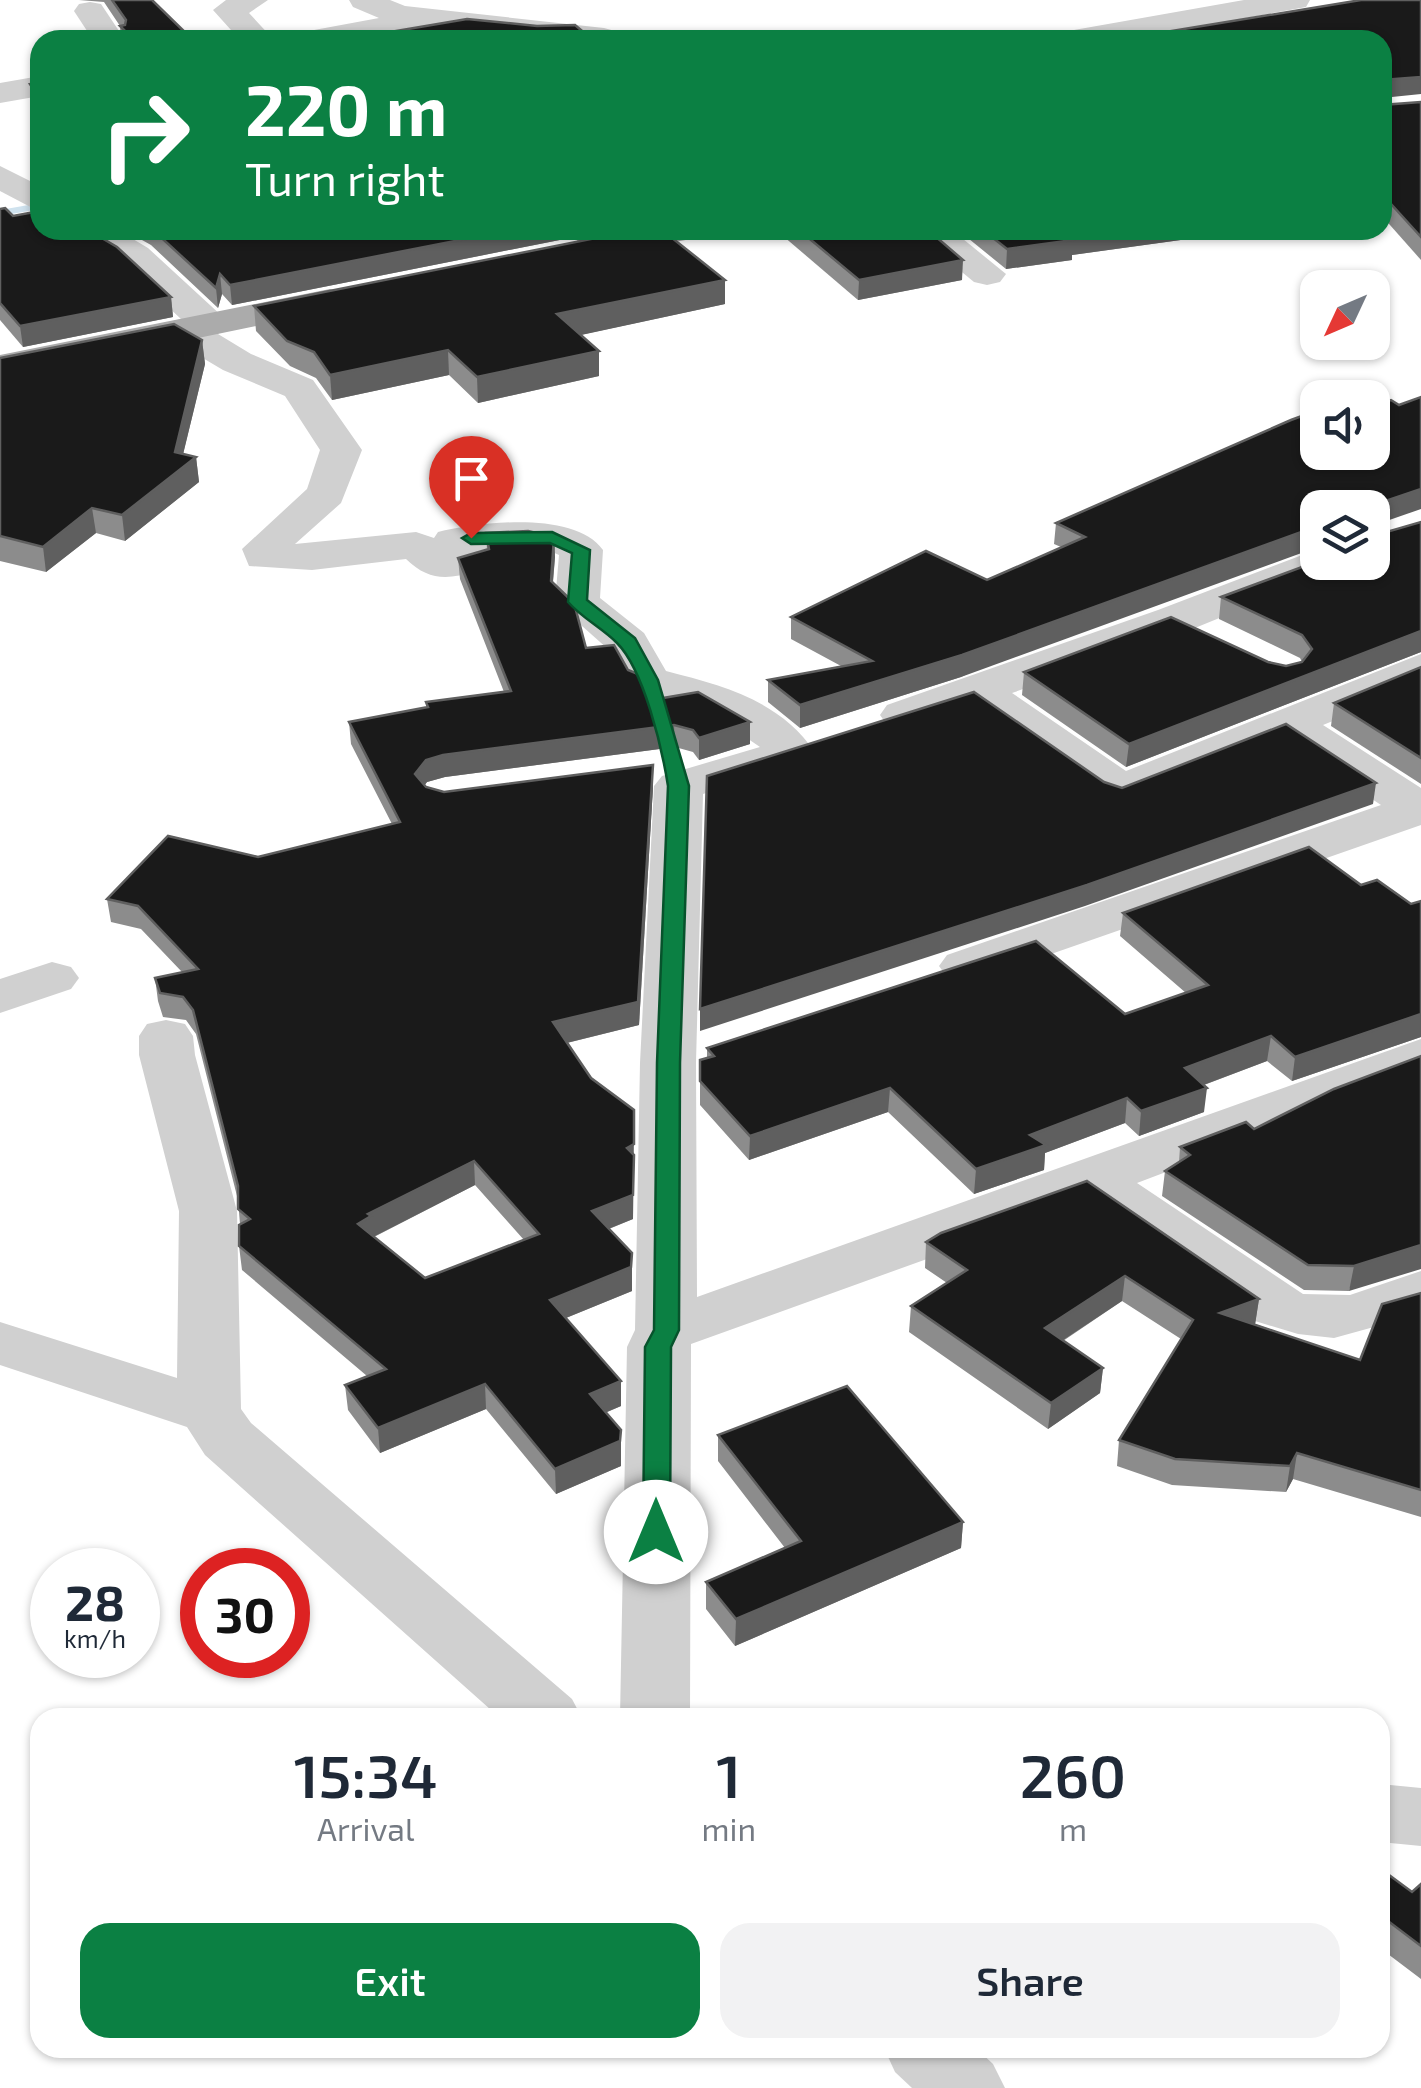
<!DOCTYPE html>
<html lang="en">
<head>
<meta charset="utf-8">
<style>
  :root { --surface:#fff; --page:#f2f2f3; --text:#1f2937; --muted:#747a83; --accent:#0b8043 }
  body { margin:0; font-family:"Exo 2",sans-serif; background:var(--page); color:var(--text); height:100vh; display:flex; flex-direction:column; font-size:38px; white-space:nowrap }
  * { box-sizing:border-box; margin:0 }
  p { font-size:32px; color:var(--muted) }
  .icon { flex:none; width:55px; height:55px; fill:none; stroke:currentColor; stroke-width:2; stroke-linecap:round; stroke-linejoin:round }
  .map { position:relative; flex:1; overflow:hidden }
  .side { position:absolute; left:30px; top:1708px; width:1360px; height:350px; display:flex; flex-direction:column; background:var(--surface); border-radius:30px; box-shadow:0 2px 8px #0004 }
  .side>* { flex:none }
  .hud { position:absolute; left:30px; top:30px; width:1362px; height:210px; border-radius:30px; box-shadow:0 2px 8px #0004; background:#0b8043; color:#fff; overflow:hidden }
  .needle { width:65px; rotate:226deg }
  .controls { position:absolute; left:1300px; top:270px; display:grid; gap:20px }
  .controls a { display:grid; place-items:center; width:90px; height:90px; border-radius:20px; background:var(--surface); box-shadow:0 2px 8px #0004; font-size:50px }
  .speed { position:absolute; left:30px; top:1548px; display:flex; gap:20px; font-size:50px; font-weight:700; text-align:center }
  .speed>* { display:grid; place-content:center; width:130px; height:130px; border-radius:50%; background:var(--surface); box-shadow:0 2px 8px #0004; line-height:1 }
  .speed small { font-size:25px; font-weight:400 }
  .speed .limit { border:15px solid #d22; background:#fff; color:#111 }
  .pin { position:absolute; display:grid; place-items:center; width:85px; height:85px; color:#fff; margin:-102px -42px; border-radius:50% 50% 50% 0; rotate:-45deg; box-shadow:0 0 10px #0007 }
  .pin .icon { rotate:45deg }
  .me { position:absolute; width:110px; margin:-55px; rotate:0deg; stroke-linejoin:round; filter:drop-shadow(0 0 8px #0008) }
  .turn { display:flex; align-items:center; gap:35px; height:210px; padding:0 50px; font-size:45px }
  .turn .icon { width:130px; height:130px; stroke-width:2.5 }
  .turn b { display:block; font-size:70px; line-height:85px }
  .eta { display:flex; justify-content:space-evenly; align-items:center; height:170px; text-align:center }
  .eta b { font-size:60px; font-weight:600; line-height:70px }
  .primary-button { display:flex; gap:20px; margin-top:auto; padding:20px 50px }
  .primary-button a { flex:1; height:115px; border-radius:30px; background:var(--accent); color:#fff; font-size:40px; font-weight:600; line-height:115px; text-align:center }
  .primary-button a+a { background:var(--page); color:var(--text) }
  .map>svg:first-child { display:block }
</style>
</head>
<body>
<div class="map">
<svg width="1421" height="2088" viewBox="0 0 1421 2088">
  <rect width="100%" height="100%" fill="#fff"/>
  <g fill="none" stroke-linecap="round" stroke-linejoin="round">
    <!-- stream -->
    <polygon fill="#cfe2ee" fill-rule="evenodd" points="40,203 40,209 0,216 0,210"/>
    <!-- minor -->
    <g fill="#d0d0d0" fill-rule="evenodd">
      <polygon points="226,0 268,0 249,13 274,40 240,40 213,10"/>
      <polygon points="349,0 390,0 405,6 604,28 615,31 620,38 538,40 427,28 361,40 293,40 298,33 379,18 353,7"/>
      <polygon points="1244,0 1310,0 1306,7 1295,9 1126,40 1058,40 1063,33 1074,30"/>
      <polygon points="90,2 101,4 125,40 93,40 74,11 79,4"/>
      <polygon points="40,76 40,96 0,103 0,83"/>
      <polygon points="0,166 40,186 40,212 0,191"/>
      <path d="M74,230h44l30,18 75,69 5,8 -10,9 33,20 62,26 49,70 -21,53 -46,41 121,-12 18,6 4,-6c41,-10 137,-22 165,18l-3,48 44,35 22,38c58,15 113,29 149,81l-7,10 -105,32 -7,269 1,234 724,-258v36l-284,108 166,111 47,1 71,-24v43l-87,24 -36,-4 -43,-13 -170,-119 -394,142 -1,374h-70l7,-371 8,-17 5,-267 14,-277 8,-10 98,-29 -50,-34 -78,-23 -23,-40 -54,-48 4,-47c-24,-12 -56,-7 -82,-4l4,12 -6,9c-30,8 -47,8 -69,-13l-94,11 -63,-4 -7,-17 65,-60 13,-39 -35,-54 -62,-26 -54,-32 -5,-8 5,-8 12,-3 -59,-55 -43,-26z"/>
      <polygon points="911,230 952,230 1006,274 1000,282 987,285 974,282"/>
      <polygon points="1318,549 1318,562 1341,562 1334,571 1190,630 1012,693 1126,771 1421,654 1421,685 1323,725 1421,788 1421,825 985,977 966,982 947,977 939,966 947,955 1381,805 1284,741 1121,805 1104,800 971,707 904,729 887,725 880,715 887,705 1158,610"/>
      <polygon points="52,962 71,967 79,978 71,989 0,1013 0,979"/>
      <polygon points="166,1020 185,1024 193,1036 195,1055 237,1211 241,1409 251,1423 572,1699 582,1718 500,1718 205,1455 187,1427 0,1365 0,1322 177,1378 179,1211 139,1055 139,1036 147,1024"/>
      <polygon points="1380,1784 1421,1788 1421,1846 1380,1842"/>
      <polygon points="884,2048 976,2048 993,2064 1005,2088 912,2088 895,2072"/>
    </g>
    <!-- major -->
    <g fill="#ababab" fill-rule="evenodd">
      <polygon points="624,230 701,230 696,238 591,258 578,255 573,247 578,239"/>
      <polygon points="330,289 343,292 349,300 343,308 0,379 0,355"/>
    </g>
  </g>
  <!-- wall -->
  <g fill="#8c8c8c" fill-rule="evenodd">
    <polygon points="79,0 152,0 193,40 121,40 120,26 104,2"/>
    <polygon points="40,82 40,114 32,102 30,84"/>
    <polygon points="1421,102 1421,260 1382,216 1382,105"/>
    <polygon points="0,209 171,297 173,317 23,347 0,320"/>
    <polygon points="124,230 610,230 232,305 222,294 218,308 151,245"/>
    <polygon points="776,230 928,230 962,280 858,300"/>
    <polygon points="958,230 1253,230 1072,255 1072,260 1006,269"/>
    <polygon points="725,280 725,304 580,335 599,376 478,403 449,375 332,400 316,378 290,366 256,331 254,306"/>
    <polygon points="202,340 205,364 183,454 196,457 199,482 125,541 96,533 46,572 0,561 0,358"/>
    <polygon points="1399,405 1318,508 961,677 800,728 768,702 768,680 841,666 791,639 791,617 987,580 1061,547 1054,544 1056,523 1318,452"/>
    <polygon points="1421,522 1421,652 1126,767 1022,695 1024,672 1268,662 1286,666 1302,662 1300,658 1219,619 1221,597 1318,562 1373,536"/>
    <path d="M486,533l68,4 1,20 -2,26 33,65 42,22 23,30 99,44 -51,16 -6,-8 -18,-5 -230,30 -18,5 -3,4 20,6 209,-5 -14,238 -72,18 24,35 43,32 -1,109 -24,10 23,62 -66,27 55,88 -16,7 16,53 -65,28 -70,-85 -106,44 -32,-43 -3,-25 22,-9 -125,-106 -3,-24 1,-22 -2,-24 -42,-166 -10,-14 -23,-3 -5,-16 -3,-23 27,-6 -41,-43 -30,-7 -4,-23 151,-42 134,-33 -41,-80 -2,-22 77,-15v-5l78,-10 -44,-113 -2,-21 29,-8zM475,1185l49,55 -99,38 -51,-41z"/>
    <polygon points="1421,667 1421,784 1331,726 1334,703"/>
    <polygon points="1361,885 1411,904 1421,901 1421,1037 1292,1081 1267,1061 1204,1085 1204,1112 1139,1136 1125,1123 1045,1153 1044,1170 974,1194 888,1112 749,1160 700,1105 700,1060 707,1058 707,1048 1125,1014 1186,993 1120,936 1123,913"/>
    <polygon points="1421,1056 1349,1291 1304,1290 1162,1196 1165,1171 1179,1162 1180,1147 1254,1129"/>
    <polygon points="926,1242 1259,1299 1255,1324 1360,1360 1421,1293 1421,1517 1293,1479 1286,1492 1172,1485 1117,1466 1119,1440 1181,1339 1122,1301 1063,1341 1103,1368 1100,1393 1048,1429 909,1332 911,1306 947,1283 925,1268"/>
    <polygon points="718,1435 963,1522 961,1548 735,1646 706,1609 706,1582 785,1548 718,1461"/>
    <polygon points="1380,1883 1412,1892 1421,1884 1421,1979 1380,1948"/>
  </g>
  <!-- shaded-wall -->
  <g fill="#5f5f5f">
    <polygon points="1421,77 1421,94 1382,98 1382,80"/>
    <polygon points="511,230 610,230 232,305 230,285"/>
    <polygon points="1111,230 1253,230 1072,255 1072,260 1006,269 1007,249 1068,236"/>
    <polygon points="963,260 962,280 858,300 859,280"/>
    <polygon points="220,274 222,294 218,308 216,288"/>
    <polygon points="725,280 725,304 558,340 557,314"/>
    <polygon points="171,297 173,317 23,347 20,326"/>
    <polygon points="202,340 205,364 179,471 196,457 199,482 125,541 122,515 175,452"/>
    <polygon points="448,350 449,375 332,400 330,375"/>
    <polygon points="599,351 599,376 478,403 477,377"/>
    <polygon points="1421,489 1421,509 1372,526 1371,506"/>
    <polygon points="92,508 96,533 46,572 43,547"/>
    <polygon points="1318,526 1318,547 961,677 800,728 800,705"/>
    <polygon points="554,537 555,557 551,602 551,581"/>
    <polygon points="1421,631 1421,652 1126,767 1129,744"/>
    <polygon points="750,722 750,744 699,760 699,738"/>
    <polygon points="674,725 675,747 445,777 427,782 416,796 415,774 426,760 443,755"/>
    <polygon points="653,765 653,787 639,1025 554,1046 553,1022"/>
    <polygon points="1376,783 1373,804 1085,906 700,1031 700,1009"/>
    <polygon points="1421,1014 1421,1037 1292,1081 1295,1057"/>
    <polygon points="1271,1036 1267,1061 1182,1093 1185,1068"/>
    <polygon points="890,1088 888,1112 749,1160 750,1136"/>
    <polygon points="1207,1088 1204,1112 1139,1136 1141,1111"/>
    <polygon points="1127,1098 1125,1123 1045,1153 1044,1170 974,1194 976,1169 1030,1135"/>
    <polygon points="634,1110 633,1219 593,1235 592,1211 627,1148"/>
    <polygon points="474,1161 475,1185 373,1237 358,1224 368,1214"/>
    <polygon points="1421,1245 1421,1269 1349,1291 1354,1266"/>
    <polygon points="632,1253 632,1291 551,1324 550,1300"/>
    <polygon points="1125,1276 1122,1301 1042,1354 1045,1328"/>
    <polygon points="1259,1299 1255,1325 1220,1313"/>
    <polygon points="1103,1368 1100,1393 1048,1429 1051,1403"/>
    <polygon points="621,1381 621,1406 590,1419 590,1394"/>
    <polygon points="485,1384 486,1409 380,1453 378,1428"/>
    <polygon points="621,1430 621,1466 556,1494 555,1469"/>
    <polygon points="1297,1453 1293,1479 1286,1492 1290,1466"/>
    <polygon points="963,1522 961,1548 735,1646 736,1619"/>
  </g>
  <!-- building -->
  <g fill="#1a1a1a" stroke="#5f5f5f" stroke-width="2.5" fill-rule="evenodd">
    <polygon points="112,0 152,0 193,40 134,40 120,26 125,25 126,20"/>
    <polygon points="1361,0 1421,0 1421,77 1382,80 1382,40 1117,40"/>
    <polygon points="467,19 537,26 575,25 593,40 343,40"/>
    <polygon points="40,82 40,99 30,84"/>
    <polygon points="1421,102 1421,237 1382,194 1382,105"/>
    <polygon points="5,208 13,216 40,211 40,230 88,230 117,247 171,297 20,326 0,303 0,209"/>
    <polygon points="153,230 511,230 230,285 220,274 216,288"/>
    <polygon points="636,230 662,230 725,280 557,314 599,351 477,377 448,350 330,375 314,352 287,341 254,306"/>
    <polygon points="799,230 928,230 963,260 859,280"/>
    <polygon points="983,230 1111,230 1068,236 1073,240 1007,249"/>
    <polygon points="174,324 202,340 175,452 196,457 122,515 92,508 43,547 0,536 0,358"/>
    <polygon points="1421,397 1421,489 1371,506 1371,508 1318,508 1318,526 962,655 800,705 768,680 872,661 791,617 926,551 987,580 1085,537 1056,523 1291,420 1318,410 1318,452 1372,452 1372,406 1391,400 1399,405"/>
    <polygon points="1421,522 1421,631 1129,744 1024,672 1171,617 1268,662 1286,666 1302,662 1312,649 1302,635 1221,597 1318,561 1318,562 1372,562 1372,530 1373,536"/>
    <path d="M528,531l26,6 -3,44 23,22 12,45 28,-3 14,25 10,4 13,26 47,-8 52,30 -51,16 -6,-8 -19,-5 -231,30 -17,5 -11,14 11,13 18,5 209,-27 -15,237 -85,20 38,56 43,32v34l-7,4 7,7 -1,40 -41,16 40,42 -1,14 -81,33 71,81 -31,13 31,36 -1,11 -65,28 -70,-85 -107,44 -33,-43 41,-16 -147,-123v-21l11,-6 -12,-10v-23l-45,-176 -10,-13 -23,-4 -5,-15 43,-9 -60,-63 -31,-7 61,-63 90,21 142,-35 -51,-100 79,-15 -2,-5 85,-11 -53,-133 31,-9 -3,-16zM474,1161l65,73 -114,44 -67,-54 13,-8 -3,-2z"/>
    <polygon points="1421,667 1421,758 1334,703"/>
    <polygon points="974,692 1104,782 1122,788 1286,724 1376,783 1087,885 700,1009 707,776"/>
    <polygon points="1309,847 1361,885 1377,880 1411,904 1421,901 1421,1014 1295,1057 1271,1036 1185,1068 1207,1088 1141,1111 1127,1098 1030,1135 1046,1145 976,1169 890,1088 750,1136 700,1081 700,1060 714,1056 707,1048 1036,941 1125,1014 1208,985 1123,913"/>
    <polygon points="1421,1056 1421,1245 1354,1266 1308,1265 1165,1171 1190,1155 1180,1147 1246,1122 1254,1129 1334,1089"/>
    <polygon points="1087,1181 1259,1299 1220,1313 1360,1360 1382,1304 1421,1293 1421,1490 1297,1453 1290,1466 1175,1459 1119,1440 1193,1320 1125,1276 1045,1328 1103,1368 1051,1403 911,1306 967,1270 926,1242 941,1233"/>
    <polygon points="847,1386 963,1522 736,1619 706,1582 801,1541 718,1435"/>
    <polygon points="1029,1711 1037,1718 1020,1718"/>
    <polygon points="1389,1875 1412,1892 1421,1884 1421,1946 1380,1915 1380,1883"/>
  </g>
  <!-- route -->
  <path fill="#0b8043" stroke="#07532c" stroke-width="2.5" d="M552,532l38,18 -3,50 48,38 23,42 31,106 -9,277 -1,267 -8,17 -1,185 -4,7h-19l-4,-7 2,-185 9,-17 3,-267 11,-277c-6,-38 -24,-116 -51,-143 -15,-15 -35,-25 -49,-41l4,-49 -22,-10 -79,1 -9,-6 9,-5z"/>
</svg>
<div class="controls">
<a><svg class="needle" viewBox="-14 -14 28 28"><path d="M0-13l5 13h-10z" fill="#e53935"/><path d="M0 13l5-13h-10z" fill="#747a83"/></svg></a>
<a><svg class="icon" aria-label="sound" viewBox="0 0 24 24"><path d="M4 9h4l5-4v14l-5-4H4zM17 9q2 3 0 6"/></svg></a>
<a><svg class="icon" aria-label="layers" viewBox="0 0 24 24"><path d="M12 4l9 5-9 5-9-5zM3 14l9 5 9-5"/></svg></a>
</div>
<div class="speed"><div>28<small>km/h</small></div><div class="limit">30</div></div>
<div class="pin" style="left:471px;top:538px;background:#d93025"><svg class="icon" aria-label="arrive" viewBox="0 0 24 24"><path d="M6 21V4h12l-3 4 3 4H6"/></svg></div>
<svg class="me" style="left:656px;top:1532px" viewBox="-20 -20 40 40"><circle r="19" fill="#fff"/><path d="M0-13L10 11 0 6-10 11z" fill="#0b8043"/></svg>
<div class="hud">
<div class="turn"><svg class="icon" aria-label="right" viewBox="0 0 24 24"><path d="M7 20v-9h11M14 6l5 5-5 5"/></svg><div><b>220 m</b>Turn right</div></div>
</div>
<section class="side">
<div class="eta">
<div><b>15:34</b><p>Arrival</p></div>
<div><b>1</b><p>min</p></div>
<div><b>260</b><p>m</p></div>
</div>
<div class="primary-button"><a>Exit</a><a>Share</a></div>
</section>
</div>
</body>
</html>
